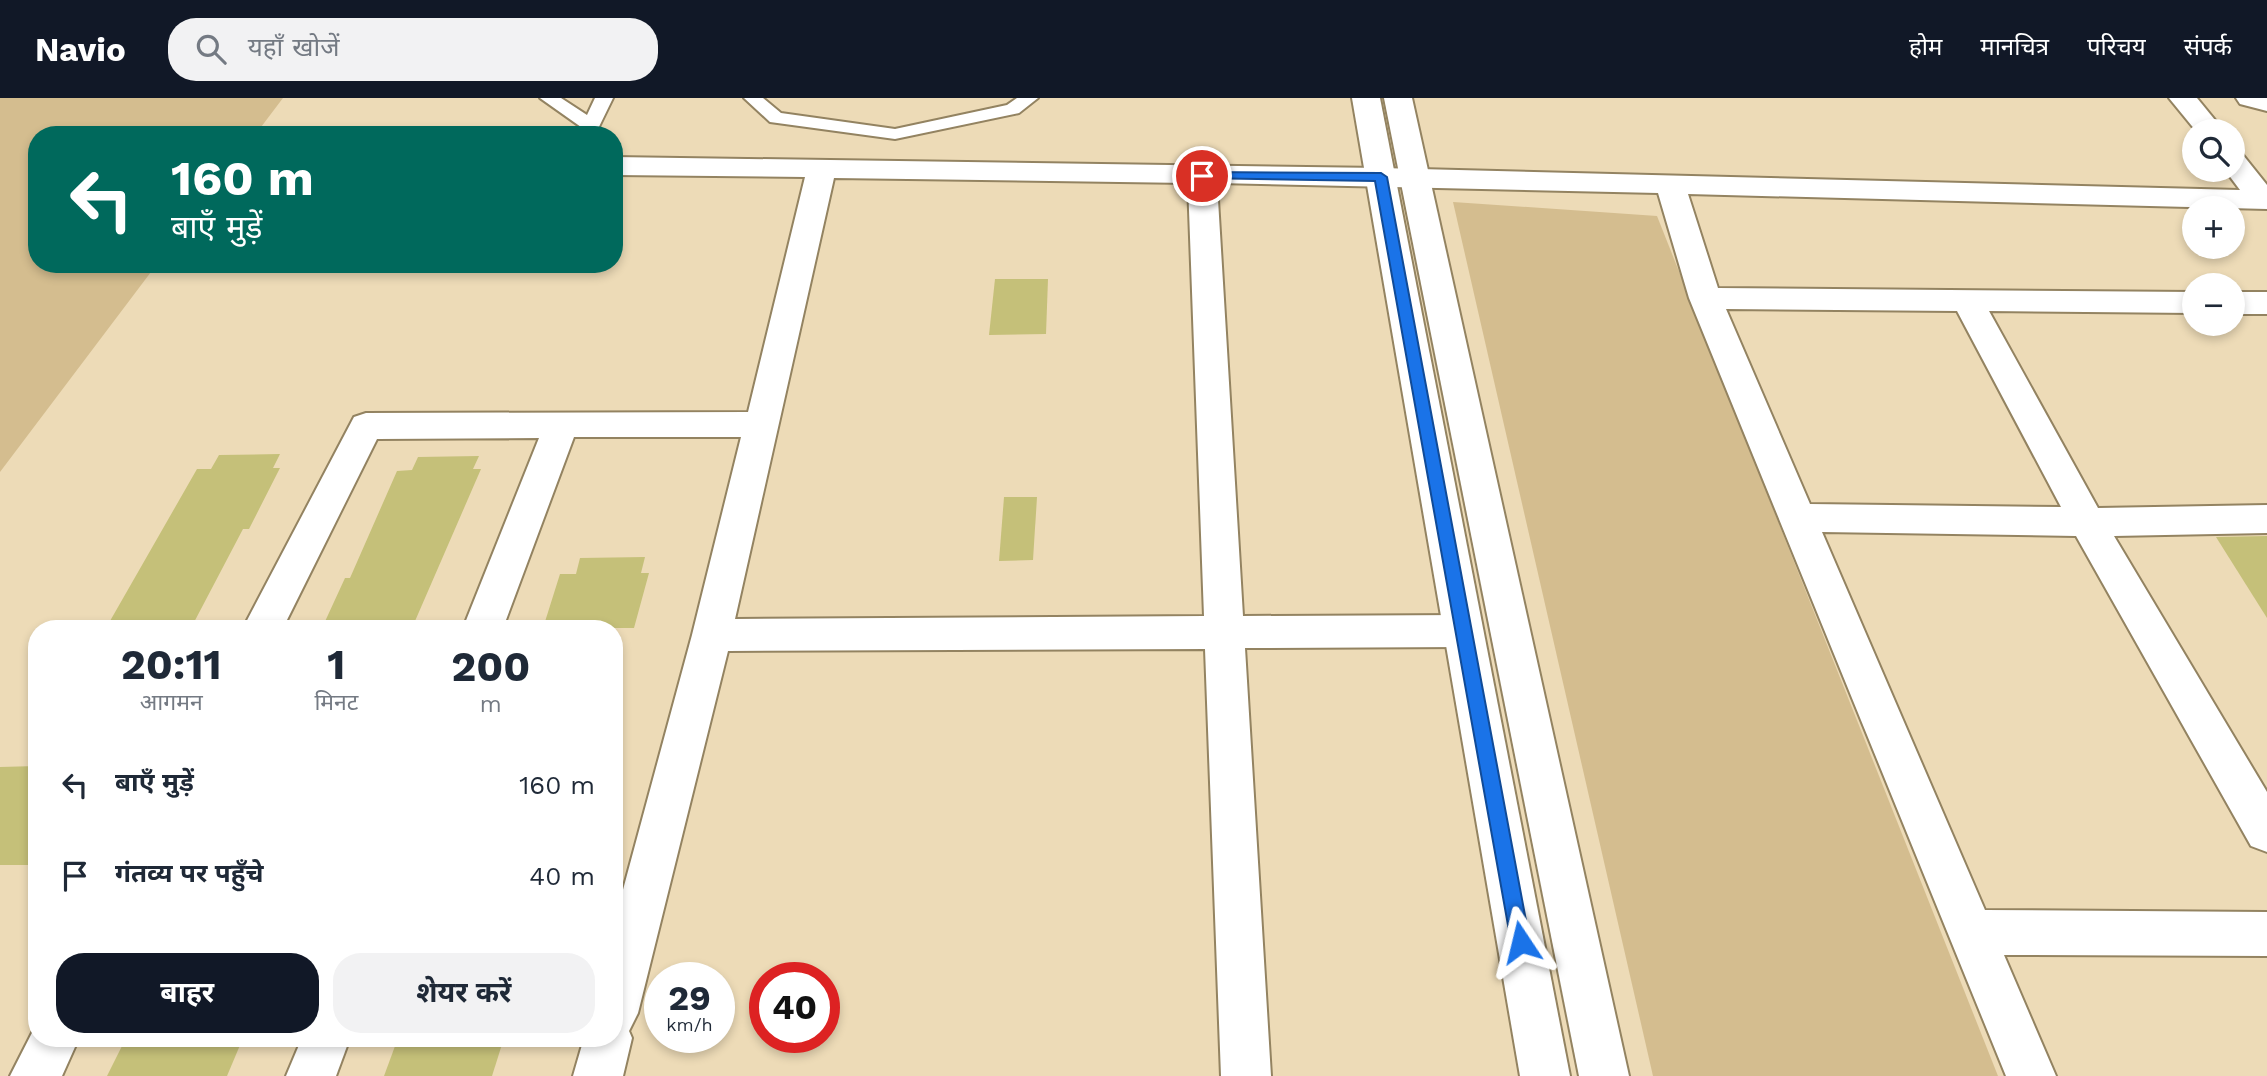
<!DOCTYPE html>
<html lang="hi">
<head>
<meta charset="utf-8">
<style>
  :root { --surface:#fff; --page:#f2f2f3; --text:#1f2937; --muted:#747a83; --accent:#111827 }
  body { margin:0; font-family:"Work Sans","Noto Sans Devanagari",sans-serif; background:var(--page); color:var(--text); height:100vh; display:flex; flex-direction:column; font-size:26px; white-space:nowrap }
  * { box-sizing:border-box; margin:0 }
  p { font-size:23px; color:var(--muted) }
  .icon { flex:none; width:38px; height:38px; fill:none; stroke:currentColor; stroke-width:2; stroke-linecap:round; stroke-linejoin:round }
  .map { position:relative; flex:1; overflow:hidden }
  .side { position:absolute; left:28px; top:522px; width:595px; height:427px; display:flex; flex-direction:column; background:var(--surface); border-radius:28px; box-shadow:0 4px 10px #0003 }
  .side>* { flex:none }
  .banner { position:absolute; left:28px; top:28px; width:595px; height:147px; border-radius:28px; box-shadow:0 4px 10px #0003; background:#00695c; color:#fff; overflow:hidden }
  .controls { position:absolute; left:2182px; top:21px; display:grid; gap:14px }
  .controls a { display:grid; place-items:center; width:63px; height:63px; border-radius:50%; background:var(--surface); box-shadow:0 4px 10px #0003; font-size:35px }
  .speed { position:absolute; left:644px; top:864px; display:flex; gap:14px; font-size:35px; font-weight:700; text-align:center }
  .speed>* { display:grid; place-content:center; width:91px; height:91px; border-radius:50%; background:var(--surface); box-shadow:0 4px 10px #0003; line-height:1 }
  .speed small { font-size:18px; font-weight:400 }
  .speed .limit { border:10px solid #d22; background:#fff; color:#111 }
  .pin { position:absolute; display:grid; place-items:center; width:60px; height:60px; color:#fff; margin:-30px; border:4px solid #fff; border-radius:50%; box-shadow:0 2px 7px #0007 }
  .me { position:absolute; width:77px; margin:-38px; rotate:350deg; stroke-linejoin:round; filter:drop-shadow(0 0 5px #0008) }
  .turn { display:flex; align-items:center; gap:24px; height:147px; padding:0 28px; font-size:32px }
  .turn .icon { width:91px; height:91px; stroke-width:2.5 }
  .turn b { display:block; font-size:49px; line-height:60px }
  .eta { display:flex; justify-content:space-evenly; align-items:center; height:119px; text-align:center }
  .eta b { font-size:42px; font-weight:700; line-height:49px }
  .button { display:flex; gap:14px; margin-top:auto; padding:14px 28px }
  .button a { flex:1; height:80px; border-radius:28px; background:var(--accent); color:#fff; font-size:28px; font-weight:700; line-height:80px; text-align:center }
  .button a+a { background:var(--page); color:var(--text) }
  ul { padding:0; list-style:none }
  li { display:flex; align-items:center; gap:21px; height:91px; padding:0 28px }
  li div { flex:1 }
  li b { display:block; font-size:26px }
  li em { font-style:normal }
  header { display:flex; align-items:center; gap:42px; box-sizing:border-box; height:98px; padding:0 35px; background:var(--accent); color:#fff }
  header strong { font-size:33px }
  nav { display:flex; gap:38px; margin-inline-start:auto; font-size:24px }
  .search { width:490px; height:63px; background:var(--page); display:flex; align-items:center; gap:18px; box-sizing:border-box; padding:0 24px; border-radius:28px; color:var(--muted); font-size:26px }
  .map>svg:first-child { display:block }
</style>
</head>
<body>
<header>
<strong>Navio</strong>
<div class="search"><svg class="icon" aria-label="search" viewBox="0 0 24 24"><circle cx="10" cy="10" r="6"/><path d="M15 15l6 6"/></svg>यहाँ खोजें</div>
<nav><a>होम</a><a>मानचित्र</a><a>परिचय</a><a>संपर्क</a></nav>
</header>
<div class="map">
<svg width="2267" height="978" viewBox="0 0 2267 978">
  <rect width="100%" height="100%" fill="#eddbb7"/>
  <!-- green -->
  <g fill="#d4bd8f">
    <polygon points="0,0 283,0 255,37 37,37 37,166 157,166 0,374"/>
    <polygon points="1453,104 1657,118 1998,978 1653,978"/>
  </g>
  <!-- building -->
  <g fill="#c5c079">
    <polygon points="995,181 1048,181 1046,236 989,237"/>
    <polygon points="280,356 273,370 280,370 249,431 243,431 191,530 106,530 197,371 211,371 219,357"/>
    <polygon points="479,358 473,371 481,371 412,530 322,530 345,480 350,480 397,373 412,372 418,359"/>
    <polygon points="1004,399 1037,399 1033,462 999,463"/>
    <polygon points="2267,438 2267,520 2216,439"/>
    <polygon points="645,459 641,475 649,475 634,530 543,530 560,476 576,476 580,460"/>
    <polygon points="37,668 37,767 0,767 0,669"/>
    <polygon points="126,940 243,940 227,978 107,978"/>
    <polygon points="398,940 504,940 492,978 384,978"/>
  </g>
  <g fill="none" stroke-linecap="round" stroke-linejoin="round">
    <defs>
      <g id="service">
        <polygon points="540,0 561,0 587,17 595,0 613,0 595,37 577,37 581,29"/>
        <polygon points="744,0 763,0 781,15 895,31 1007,7 1017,0 1038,0 1019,15 895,41 770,24"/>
      </g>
      <g id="minor">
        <polygon points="2169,0 2197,0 2224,33 2196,33"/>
        <path d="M2233,54l10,3 24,30v24l-579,-15 30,94 476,4v21l-205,-2 109,197 169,-3v28l-153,3 153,256v60l-16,-6 -175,-310 -254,-4 163,378 282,2v44l-263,-1 52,121h-50l-317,-778 -31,-105 -441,-10 26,433 220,-1 14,5 6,11 -6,11 -14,5 -218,1 26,428h-50l-16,-427 -477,2 -90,362 -9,18 3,7 -9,38h-50l11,-38h30v-115l78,-288 49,-198h-167l-71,191h-40l76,-190 -162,1 -94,189h-40l111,-211 12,-4 382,-1 57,-235 -191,-2v-18l767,11 859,22 -15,-20h8zM834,80l354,5 16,433 -469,3zM1726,211l231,2 104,196 -251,-3z"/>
        <rect x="2233" y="194" width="34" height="22"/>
        <polygon points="37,925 37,940 79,940 62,978 10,978"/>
        <polygon points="302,940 350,940 336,978 286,978"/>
      </g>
      <g id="tertiary">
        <polygon points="1352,0 1380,0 1570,978 1520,978"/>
        <polygon points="1384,0 1412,0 1629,978 1579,978"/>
        <polygon points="2236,0 2267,0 2267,13 2240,6"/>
      </g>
    </defs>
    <!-- service casing -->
    <use href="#service" stroke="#938361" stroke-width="4"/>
    <!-- minor casing -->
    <use href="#minor" stroke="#938361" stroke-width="4"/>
    <!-- tertiary casing -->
    <use href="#tertiary" stroke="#938361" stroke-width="4"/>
    <!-- service -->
    <use href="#service" fill="#fff" fill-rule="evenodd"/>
    <!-- minor -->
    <use href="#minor" fill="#fff" fill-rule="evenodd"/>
    <!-- tertiary -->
    <use href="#tertiary" fill="#fff" fill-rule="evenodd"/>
  </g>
  <!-- route -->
  <polygon fill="#1a73e8" stroke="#114b97" stroke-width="2" points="1202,74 1381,75 1387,79 1530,844 1528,850 1521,853 1514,850 1511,844 1375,83 1198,80 1196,78"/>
</svg>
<div class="controls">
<a><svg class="icon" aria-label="search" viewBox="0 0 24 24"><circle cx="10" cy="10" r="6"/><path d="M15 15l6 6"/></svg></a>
<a>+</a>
<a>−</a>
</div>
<div class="speed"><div>29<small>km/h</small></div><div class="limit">40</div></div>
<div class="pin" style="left:1202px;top:78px;background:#d93025"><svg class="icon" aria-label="arrive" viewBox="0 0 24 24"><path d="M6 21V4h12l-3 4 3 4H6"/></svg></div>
<svg class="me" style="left:1521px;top:844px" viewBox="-20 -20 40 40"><path d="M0-17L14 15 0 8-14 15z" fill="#1a73e8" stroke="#fff" stroke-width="4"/></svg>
<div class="banner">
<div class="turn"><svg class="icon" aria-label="left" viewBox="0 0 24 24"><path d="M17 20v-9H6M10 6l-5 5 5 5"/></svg><div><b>160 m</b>बाएँ मुड़ें</div></div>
</div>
<section class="side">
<div class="eta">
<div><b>20:11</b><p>आगमन</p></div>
<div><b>1</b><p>मिनट</p></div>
<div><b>200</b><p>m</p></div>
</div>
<ul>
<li><svg class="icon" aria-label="left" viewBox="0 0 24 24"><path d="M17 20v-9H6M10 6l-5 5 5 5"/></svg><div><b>बाएँ मुड़ें</b></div><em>160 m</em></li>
<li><svg class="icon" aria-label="arrive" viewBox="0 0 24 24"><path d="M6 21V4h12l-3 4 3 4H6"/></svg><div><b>गंतव्य पर पहुँचे</b></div><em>40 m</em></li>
</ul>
<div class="button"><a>बाहर</a><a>शेयर करें</a></div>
</section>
</div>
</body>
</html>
